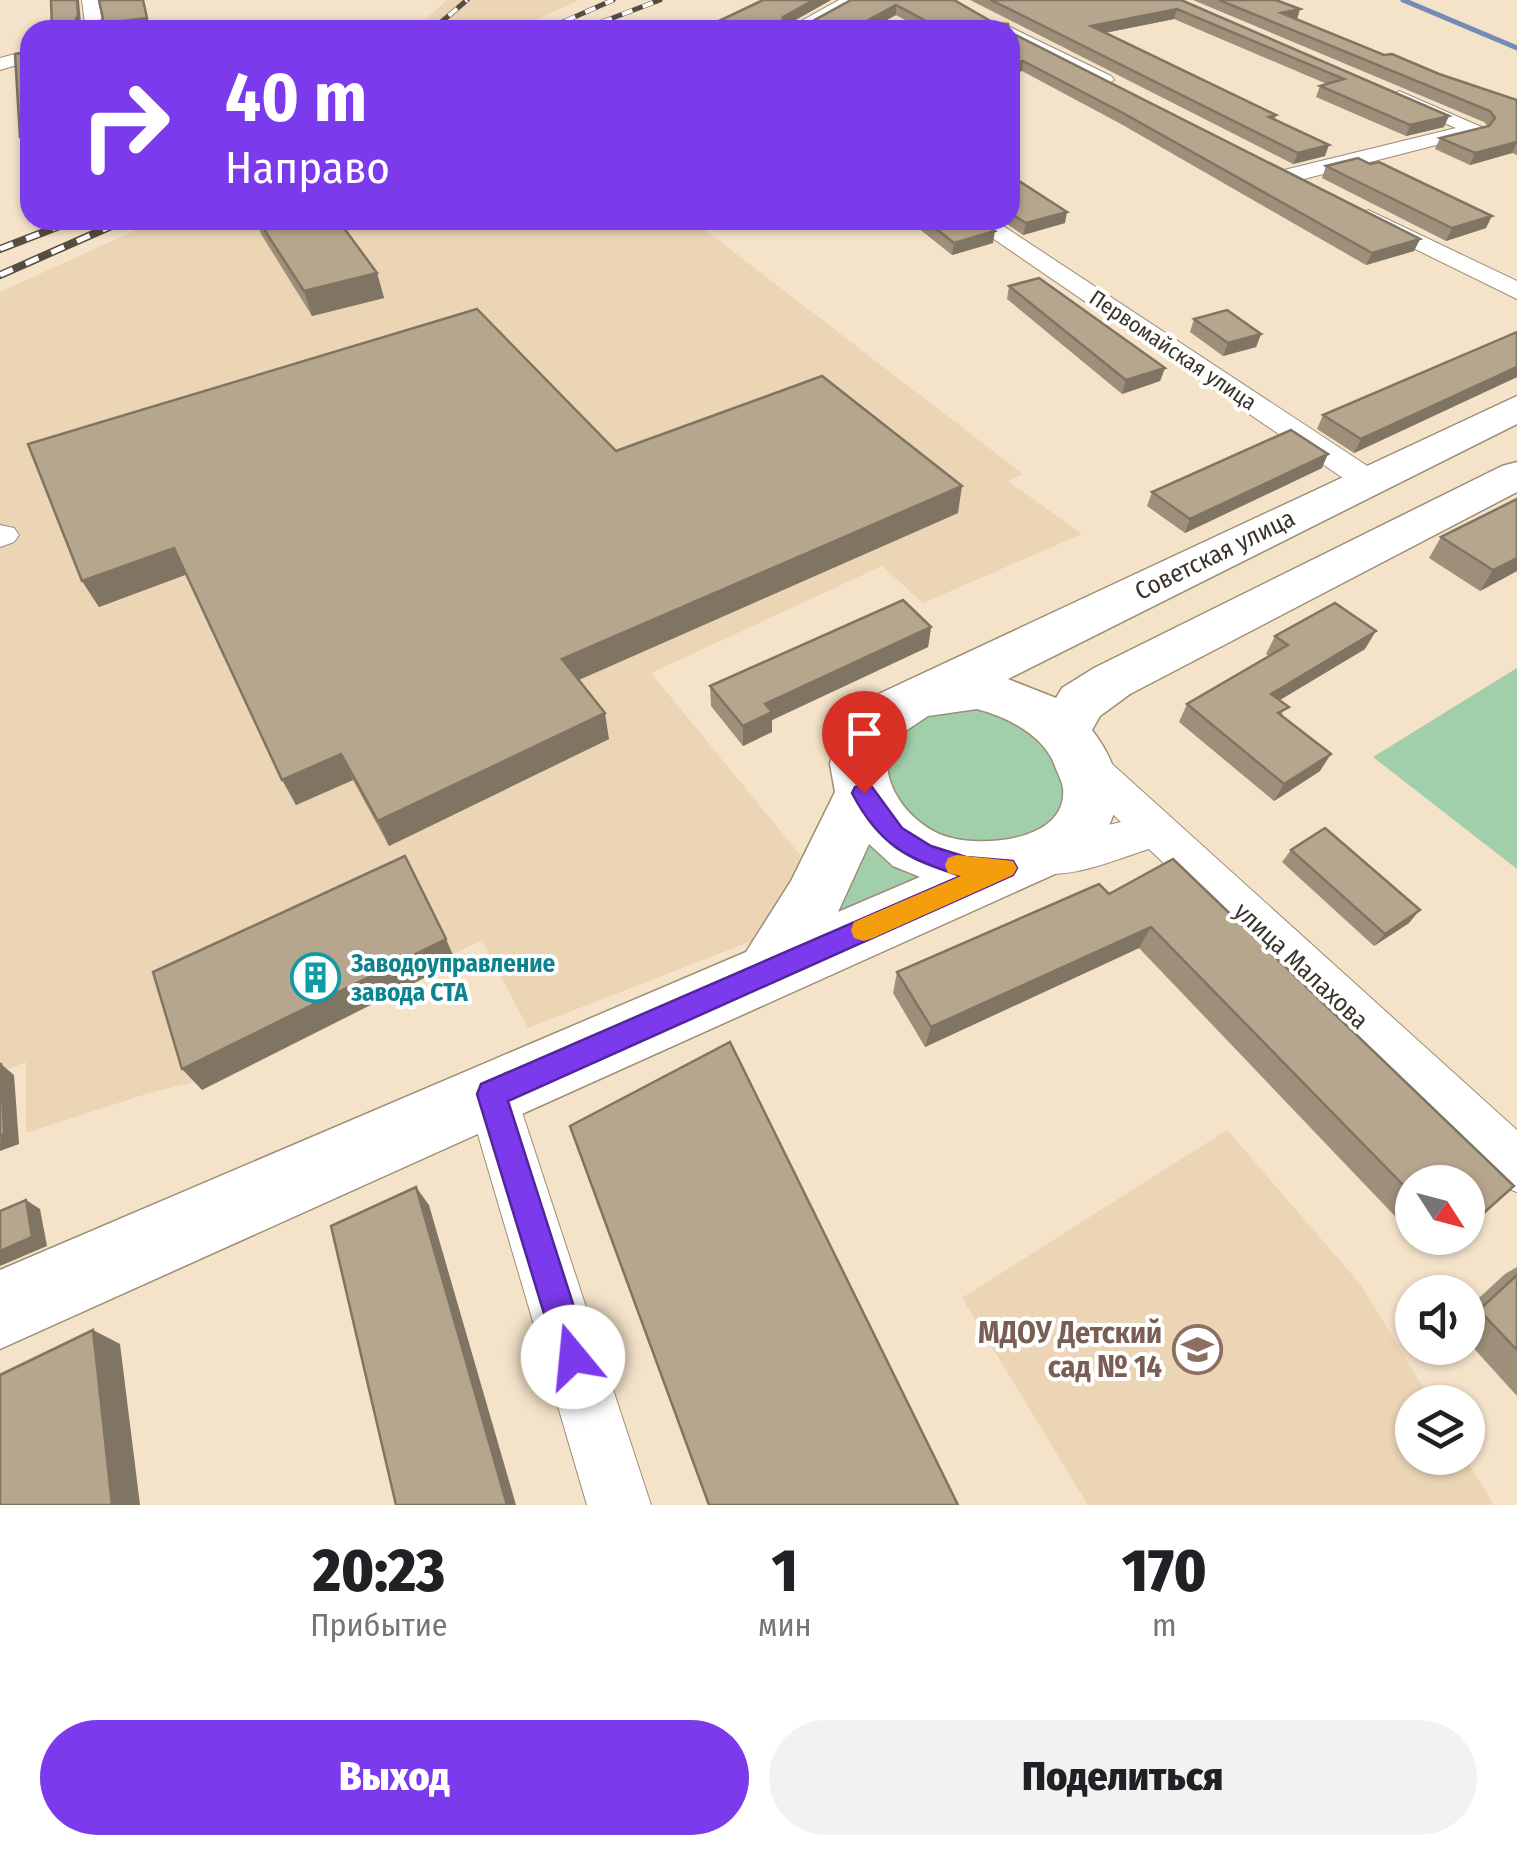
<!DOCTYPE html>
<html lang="ru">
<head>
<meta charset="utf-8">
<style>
  :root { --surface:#fff; --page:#f2f2f2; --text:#202124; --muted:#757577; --accent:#7c3aed }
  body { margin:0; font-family:"Fira Sans Condensed",sans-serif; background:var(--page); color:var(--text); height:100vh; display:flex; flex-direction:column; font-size:38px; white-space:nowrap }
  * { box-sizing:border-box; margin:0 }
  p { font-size:32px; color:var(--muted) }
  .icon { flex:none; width:55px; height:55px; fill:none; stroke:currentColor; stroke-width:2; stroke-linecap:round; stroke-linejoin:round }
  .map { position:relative; height:1505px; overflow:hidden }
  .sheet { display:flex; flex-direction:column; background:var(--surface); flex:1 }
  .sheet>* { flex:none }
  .banner { position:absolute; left:20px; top:20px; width:1000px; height:210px; border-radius:30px; box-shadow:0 2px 8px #0004; background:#7c3aed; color:#fff; overflow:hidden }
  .needle { width:65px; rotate:126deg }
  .tools { position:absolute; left:1395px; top:1165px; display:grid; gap:20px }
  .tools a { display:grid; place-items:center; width:90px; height:90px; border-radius:50%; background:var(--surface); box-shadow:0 2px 8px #0004; font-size:50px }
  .pin { position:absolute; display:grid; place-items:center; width:85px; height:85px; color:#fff; margin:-102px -42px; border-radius:50% 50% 50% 0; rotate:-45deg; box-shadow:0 0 10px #0007 }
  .pin .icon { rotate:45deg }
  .me { position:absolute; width:110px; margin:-55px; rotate:343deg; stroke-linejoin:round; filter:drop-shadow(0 0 8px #0008) }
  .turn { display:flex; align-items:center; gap:35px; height:210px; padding:0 40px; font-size:45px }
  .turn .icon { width:130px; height:130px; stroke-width:2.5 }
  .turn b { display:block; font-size:70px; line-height:85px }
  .eta { display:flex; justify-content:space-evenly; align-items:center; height:170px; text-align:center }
  .eta b { font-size:60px; font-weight:800; line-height:70px }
  .button { display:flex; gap:20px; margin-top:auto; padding:20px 40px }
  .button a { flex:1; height:115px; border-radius:60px; background:var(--accent); color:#fff; font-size:40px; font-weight:800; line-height:115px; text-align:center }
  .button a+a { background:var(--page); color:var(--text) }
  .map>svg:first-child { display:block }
</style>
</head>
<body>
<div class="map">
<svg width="1517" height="1505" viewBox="0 0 1517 1505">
  <rect width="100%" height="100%" fill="#f4e2c9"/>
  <!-- built -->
  <g fill="#ebd5b5">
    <polygon points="447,0 579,0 514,30 414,30"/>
    <polygon points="158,220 692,220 1023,474 1008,481 1082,534 923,603 882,566 651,673 801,856 762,937 528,1028 482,940 202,1080 149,1093 26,1133 26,1062 0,1072 0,292"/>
    <polygon points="1227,1130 1361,1285 1432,1402 1412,1402 1412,1458 1465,1458 1494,1505 1088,1505 962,1298"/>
  </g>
  <!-- green -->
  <g fill="#a1ceab">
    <polygon points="1517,668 1517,869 1373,757"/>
    <path d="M976,705l41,11 49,54c-1,9 1,23 -3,31 -22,58 -116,49 -153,13 -39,-38 -21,-90 28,-107 11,-3 27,-2 38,-2z"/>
    <polygon points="865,832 903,872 934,884 835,923"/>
  </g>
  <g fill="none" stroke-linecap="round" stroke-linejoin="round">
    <!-- stream -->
    <polyline stroke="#728cb5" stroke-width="5" points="1403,0 1517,48"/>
    <defs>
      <g id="street">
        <polygon points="82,0 98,0 103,25 99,30 80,30 85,24"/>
        <polygon points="839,0 860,0 807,30 785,30"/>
        <polygon points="1010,27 1111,76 1114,80 1104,86 1097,84 1010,39 1010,30 1003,30"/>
        <polygon points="30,50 30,61 0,70 0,58"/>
        <polygon points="1399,91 1486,129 1483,133 1296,181 1280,181 1277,176 1280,171 1456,128 1392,101 1389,97"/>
        <polygon points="1368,210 1517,281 1517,299 1360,222 1356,217"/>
        <polygon points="966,220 994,220 1378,473 1383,480 1378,487 1356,487"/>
        <polygon points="0,525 14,528 19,535 14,542 0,547"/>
        <path d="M1086,748l14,5 417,377v62l-19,-7 -349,-336c-38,12 -85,34 -124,21l-7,-13 7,-13 96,-22 -49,-47 -6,-11 6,-11z"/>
        <polygon points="491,1069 509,1077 516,1094 651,1505 587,1505 466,1094 473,1077"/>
      </g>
      <path id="secondary" d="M1517,396v28l-509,255 48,19 6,-10 32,-20 408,-202 15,-4v30l-387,202 -30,22 -8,14c38,50 32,85 -8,131l-1084,488v-79l746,-318 45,-71 44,-89 -5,-28 5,-21 19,-32 16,-13zM977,709c30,8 67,26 78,57 2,6 7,15 8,22 5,52 -76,59 -111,50 -40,-9 -79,-58 -60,-98l36,-24zM869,844l24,22 27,11 -82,35z"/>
    </defs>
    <!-- street casing -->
    <use href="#street" stroke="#9d8d75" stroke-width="2"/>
    <!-- secondary casing -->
    <use href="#secondary" stroke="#9d8d75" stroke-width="3"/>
    <!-- street -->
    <use href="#street" fill="#fff" fill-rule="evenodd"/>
    <!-- secondary -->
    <use href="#secondary" fill="#fff" fill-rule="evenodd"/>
    <defs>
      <g id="rail-far1">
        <polyline points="432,30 467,0"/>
        <polyline points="545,30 613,0"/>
        <polyline points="581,30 660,0"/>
      </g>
      <g id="rail">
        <polyline points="0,249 75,220"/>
        <polyline points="0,275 125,220"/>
      </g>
    </defs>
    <!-- rail-far1 casing -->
    <use href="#rail-far1" stroke="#564d41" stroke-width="5"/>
    <!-- rail casing -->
    <use href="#rail" stroke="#564d41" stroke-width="8"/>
    <!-- rail-far1 -->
    <use href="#rail-far1" stroke="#fff" stroke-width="4" stroke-dasharray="11" stroke-linecap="butt"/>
    <!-- rail -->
    <use href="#rail" stroke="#fff" stroke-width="5" stroke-dasharray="14" stroke-linecap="butt"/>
  </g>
  <!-- wall -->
  <g fill="#9d8f7a">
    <polygon points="831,0 790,23 809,23 851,0 954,0 994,23 1009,30 924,30 896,15 868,30 700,30"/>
    <polygon points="970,0 1181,0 1444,127 1406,136 1316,97 1320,86 1327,84 1174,19 1105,33 1276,115 1275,119 1325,156 1293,164"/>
    <polygon points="1193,0 1276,0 1300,9 1297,19 1384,55 1517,100 1517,155 1512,153 1470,165 1435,149 1440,138 1488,126 1484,122"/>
    <polygon points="1010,32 1420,239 1414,251 1366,265 1121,124 1022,71 1010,74"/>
    <polygon points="1326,166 1486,228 1446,241 1322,178"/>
    <polygon points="1010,175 1065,223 1023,235 1001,220 1010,220"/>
    <polygon points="256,220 338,220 377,273 384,298 312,316 261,234"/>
    <polygon points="908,220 979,220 993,243 952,255"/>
    <polygon points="1009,286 1165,368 1160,381 1122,394 1007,299"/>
    <polygon points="1194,319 1261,334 1256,347 1223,356 1190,332"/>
    <polygon points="1517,332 1517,377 1354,453 1317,429 1323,415"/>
    <polygon points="616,451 958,513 579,680 609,739 389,846 353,780 296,805 186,574 99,607 82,581"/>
    <polygon points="1322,468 1185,533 1147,506 1152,492"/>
    <polygon points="1441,537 1517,571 1480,591 1429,558"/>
    <polygon points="931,627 928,647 772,720 772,732 743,746 711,706 710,686"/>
    <polygon points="1275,636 1365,649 1280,700 1283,717 1320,771 1274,801 1179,722 1187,704 1269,656 1266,654"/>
    <polygon points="1291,850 1409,923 1374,946 1282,862"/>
    <polygon points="1173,859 1412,1182 1412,1234 1139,948 925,1047 893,993 897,972 1109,894"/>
    <polygon points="1416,1238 1456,1238 1431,1253"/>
    <polygon points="1517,1267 1517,1396 1468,1342 1468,1308 1505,1274"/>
  </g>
  <!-- shaded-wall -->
  <g fill="#807463">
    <polygon points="77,0 79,0 81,23 78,30 74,24"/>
    <polygon points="143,0 150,27 118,30 115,22"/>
    <polygon points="814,0 831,0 783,27 782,30 783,17"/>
    <polygon points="896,5 896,15 868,30 850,30"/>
    <polygon points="1177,9 1174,19 1089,36 1091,26"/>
    <polygon points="1300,9 1297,19 1281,13"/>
    <polygon points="1023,61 1022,71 1010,74 1010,64"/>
    <polygon points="1449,116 1444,127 1406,136 1410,125"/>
    <polygon points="30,136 30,155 29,155 20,137"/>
    <polygon points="1517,142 1512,153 1470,165 1475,153"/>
    <polygon points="1329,145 1325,156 1293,164 1298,153"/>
    <polygon points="1067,212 1065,223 1023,235 1026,223"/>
    <polygon points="1492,216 1486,228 1446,241 1452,228"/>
    <polygon points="995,231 993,243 952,255 954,243"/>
    <polygon points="1420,239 1414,251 1366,265 1372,253"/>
    <polygon points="377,273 384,298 312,316 304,291"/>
    <polygon points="1261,334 1256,347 1223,356 1228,343"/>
    <polygon points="1517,367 1517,377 1354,453 1361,439"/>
    <polygon points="1165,368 1160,381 1122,394 1126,380"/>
    <polygon points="1328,454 1322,468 1185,533 1190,519"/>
    <polygon points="962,486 958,513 567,685 562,659"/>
    <polygon points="174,548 188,574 99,607 82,581"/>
    <polygon points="1517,558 1517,571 1480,591 1493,570"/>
    <polygon points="931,627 928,647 772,720 772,732 743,746 743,726 765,704"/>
    <polygon points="1376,631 1365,649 1261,711 1271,694"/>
    <polygon points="605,713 609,739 389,846 378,821"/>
    <polygon points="341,754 353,780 296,805 282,780"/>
    <polygon points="1331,754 1320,771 1274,801 1284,784"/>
    <polygon points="1420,910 1409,923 1374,946 1385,934"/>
    <polygon points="1151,927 1139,948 925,1047 931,1027"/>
    <polygon points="446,939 456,962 202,1090 182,1069"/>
    <polygon points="1,1064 14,1075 19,1144 0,1151"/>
    <polygon points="416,1187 429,1205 516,1505 507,1505"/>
    <polygon points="26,1200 40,1209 47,1246 0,1266 0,1251"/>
    <polygon points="93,1330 120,1344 140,1505 112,1505"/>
  </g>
  <!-- building -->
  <g fill="#b7a68e" stroke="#807463" stroke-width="2.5">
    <polygon points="51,0 77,0 78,15 74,24 96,25 103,19 99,0 143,0 147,18 115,22 118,30 52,30"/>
    <polygon points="763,0 814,0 783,17 782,22 809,23 851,0 954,0 994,23 1008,24 1009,30 943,30 896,5 850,30 700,30"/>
    <polygon points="991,0 1181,0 1449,116 1410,125 1320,86 1344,79 1177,9 1091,26 1276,115 1269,117 1329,145 1298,153"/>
    <polygon points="1219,0 1276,0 1300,9 1281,13 1384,55 1392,54 1439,74 1517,100 1517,142 1475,153 1440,138 1489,126 1495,118 1490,111"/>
    <polygon points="1010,32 1420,239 1372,253 1123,113 1023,61 1010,64"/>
    <polygon points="30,52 30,136 20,137 15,54"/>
    <polygon points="1358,158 1370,164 1379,162 1492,216 1452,228 1326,166"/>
    <polygon points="1010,175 1067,212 1026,223 1010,213"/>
    <polygon points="258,220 338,220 377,273 304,291"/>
    <polygon points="925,220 979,220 995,231 954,243"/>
    <polygon points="1039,278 1165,368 1126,380 1009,286"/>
    <polygon points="477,309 616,451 822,376 962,486 562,659 605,713 378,821 341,754 282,780 174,548 82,581 28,444"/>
    <polygon points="1227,310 1261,334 1228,343 1194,319"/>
    <polygon points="1517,332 1517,367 1361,439 1323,415"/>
    <polygon points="1291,430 1328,454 1190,519 1152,492"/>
    <polygon points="1517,499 1517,558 1493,570 1441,537"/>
    <polygon points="903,600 931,627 765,704 772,712 743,726 710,686"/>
    <polygon points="1335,603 1376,631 1271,694 1289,707 1278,713 1331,754 1284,784 1187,704 1288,645 1275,636"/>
    <polygon points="1325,828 1420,910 1385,934 1291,850"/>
    <polygon points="405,856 446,939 182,1069 153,972"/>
    <polygon points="1173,859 1514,1186 1468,1227 1468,1182 1412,1182 1412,1194 1151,927 931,1027 897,972 1099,884 1109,894"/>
    <polygon points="730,1042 958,1505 709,1505 570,1126"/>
    <polygon points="1,1064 4,1134 0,1136 0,1064"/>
    <polygon points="416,1187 507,1505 396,1505 331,1226"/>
    <polygon points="26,1200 32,1237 0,1251 0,1211"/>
    <polygon points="1517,1275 1517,1350 1479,1310"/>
    <polygon points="93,1330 112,1505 0,1505 0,1375"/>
  </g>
  <!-- route -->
  <path fill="#7c3aed" stroke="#51269a" stroke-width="2.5" d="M864,784l8,3 30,41 29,18 35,11 47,4 4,7 -4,7 -505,226 82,256 -5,12 -12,5 -12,-5 -84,-275 4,-10 480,-208c-54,-17 -82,-31 -109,-83l3,-6z"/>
  <!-- slow -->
  <polygon fill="#f59e0b" points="957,855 1013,861 1017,868 1013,875 873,938 864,941 854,938 851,930 854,922 961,876 948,873 945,865 948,858"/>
  <!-- icons -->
  <defs>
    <symbol id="building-ring" viewBox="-11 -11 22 22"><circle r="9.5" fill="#fff" stroke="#0f9aa8" stroke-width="1.5"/><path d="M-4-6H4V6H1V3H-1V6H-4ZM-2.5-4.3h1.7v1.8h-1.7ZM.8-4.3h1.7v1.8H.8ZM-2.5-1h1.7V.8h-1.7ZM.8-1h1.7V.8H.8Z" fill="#0f9aa8"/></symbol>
    <symbol id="school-ring" viewBox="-11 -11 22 22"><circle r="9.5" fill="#fff" stroke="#8d6e63" stroke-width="1.5"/><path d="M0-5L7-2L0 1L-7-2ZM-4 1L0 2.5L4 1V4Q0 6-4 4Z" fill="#8d6e63"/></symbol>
  </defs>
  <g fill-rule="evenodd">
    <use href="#building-ring" x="288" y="950" width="55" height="55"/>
    <use href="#school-ring" x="1170" y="1322" width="55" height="55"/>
  </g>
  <g text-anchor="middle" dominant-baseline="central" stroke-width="8" stroke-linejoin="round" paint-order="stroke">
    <!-- far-street labels -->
    <g font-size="22" fill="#3a3329" stroke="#fff">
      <text transform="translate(1173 350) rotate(34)">Первомайская улица</text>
    </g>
    <!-- street labels -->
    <g font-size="25" fill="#3a3329" stroke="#fff">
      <text transform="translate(1215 555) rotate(-26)">Советская улица</text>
      <text transform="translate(1301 966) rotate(43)">улица Малахова</text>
    </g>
    <!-- culture labels -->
    <g font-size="25" font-weight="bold" fill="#0d838f" stroke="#fff" text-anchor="start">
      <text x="351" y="964">Заводоуправление<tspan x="351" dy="29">завода СТА</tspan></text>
    </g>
    <!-- near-education labels -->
    <g font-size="30" font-weight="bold" fill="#785e54" stroke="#fff" text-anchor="end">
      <text x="1162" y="1333">МДОУ Детский<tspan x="1162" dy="34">сад № 14</tspan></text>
    </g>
  </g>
</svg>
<div class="tools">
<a><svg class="needle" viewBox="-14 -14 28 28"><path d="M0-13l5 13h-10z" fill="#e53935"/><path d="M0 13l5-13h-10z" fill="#757577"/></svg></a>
<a><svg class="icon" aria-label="sound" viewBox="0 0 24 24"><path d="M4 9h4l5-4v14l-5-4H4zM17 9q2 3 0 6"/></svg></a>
<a><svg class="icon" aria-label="layers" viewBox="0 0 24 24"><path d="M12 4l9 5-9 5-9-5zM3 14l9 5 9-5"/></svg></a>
</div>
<div class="pin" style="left:864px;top:793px;background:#d93025"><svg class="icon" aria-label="arrive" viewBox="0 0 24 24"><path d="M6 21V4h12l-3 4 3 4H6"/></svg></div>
<svg class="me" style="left:573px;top:1357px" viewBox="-20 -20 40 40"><circle r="19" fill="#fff"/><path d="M0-13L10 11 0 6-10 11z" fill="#7c3aed"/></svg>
<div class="banner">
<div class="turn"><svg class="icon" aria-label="right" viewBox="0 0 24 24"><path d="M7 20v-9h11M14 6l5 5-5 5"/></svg><div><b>40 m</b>Направо</div></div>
</div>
</div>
<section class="sheet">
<div class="eta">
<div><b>20:23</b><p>Прибытие</p></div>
<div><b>1</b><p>мин</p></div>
<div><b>170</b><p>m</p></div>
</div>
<div class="button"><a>Выход</a><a>Поделиться</a></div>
</section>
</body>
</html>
